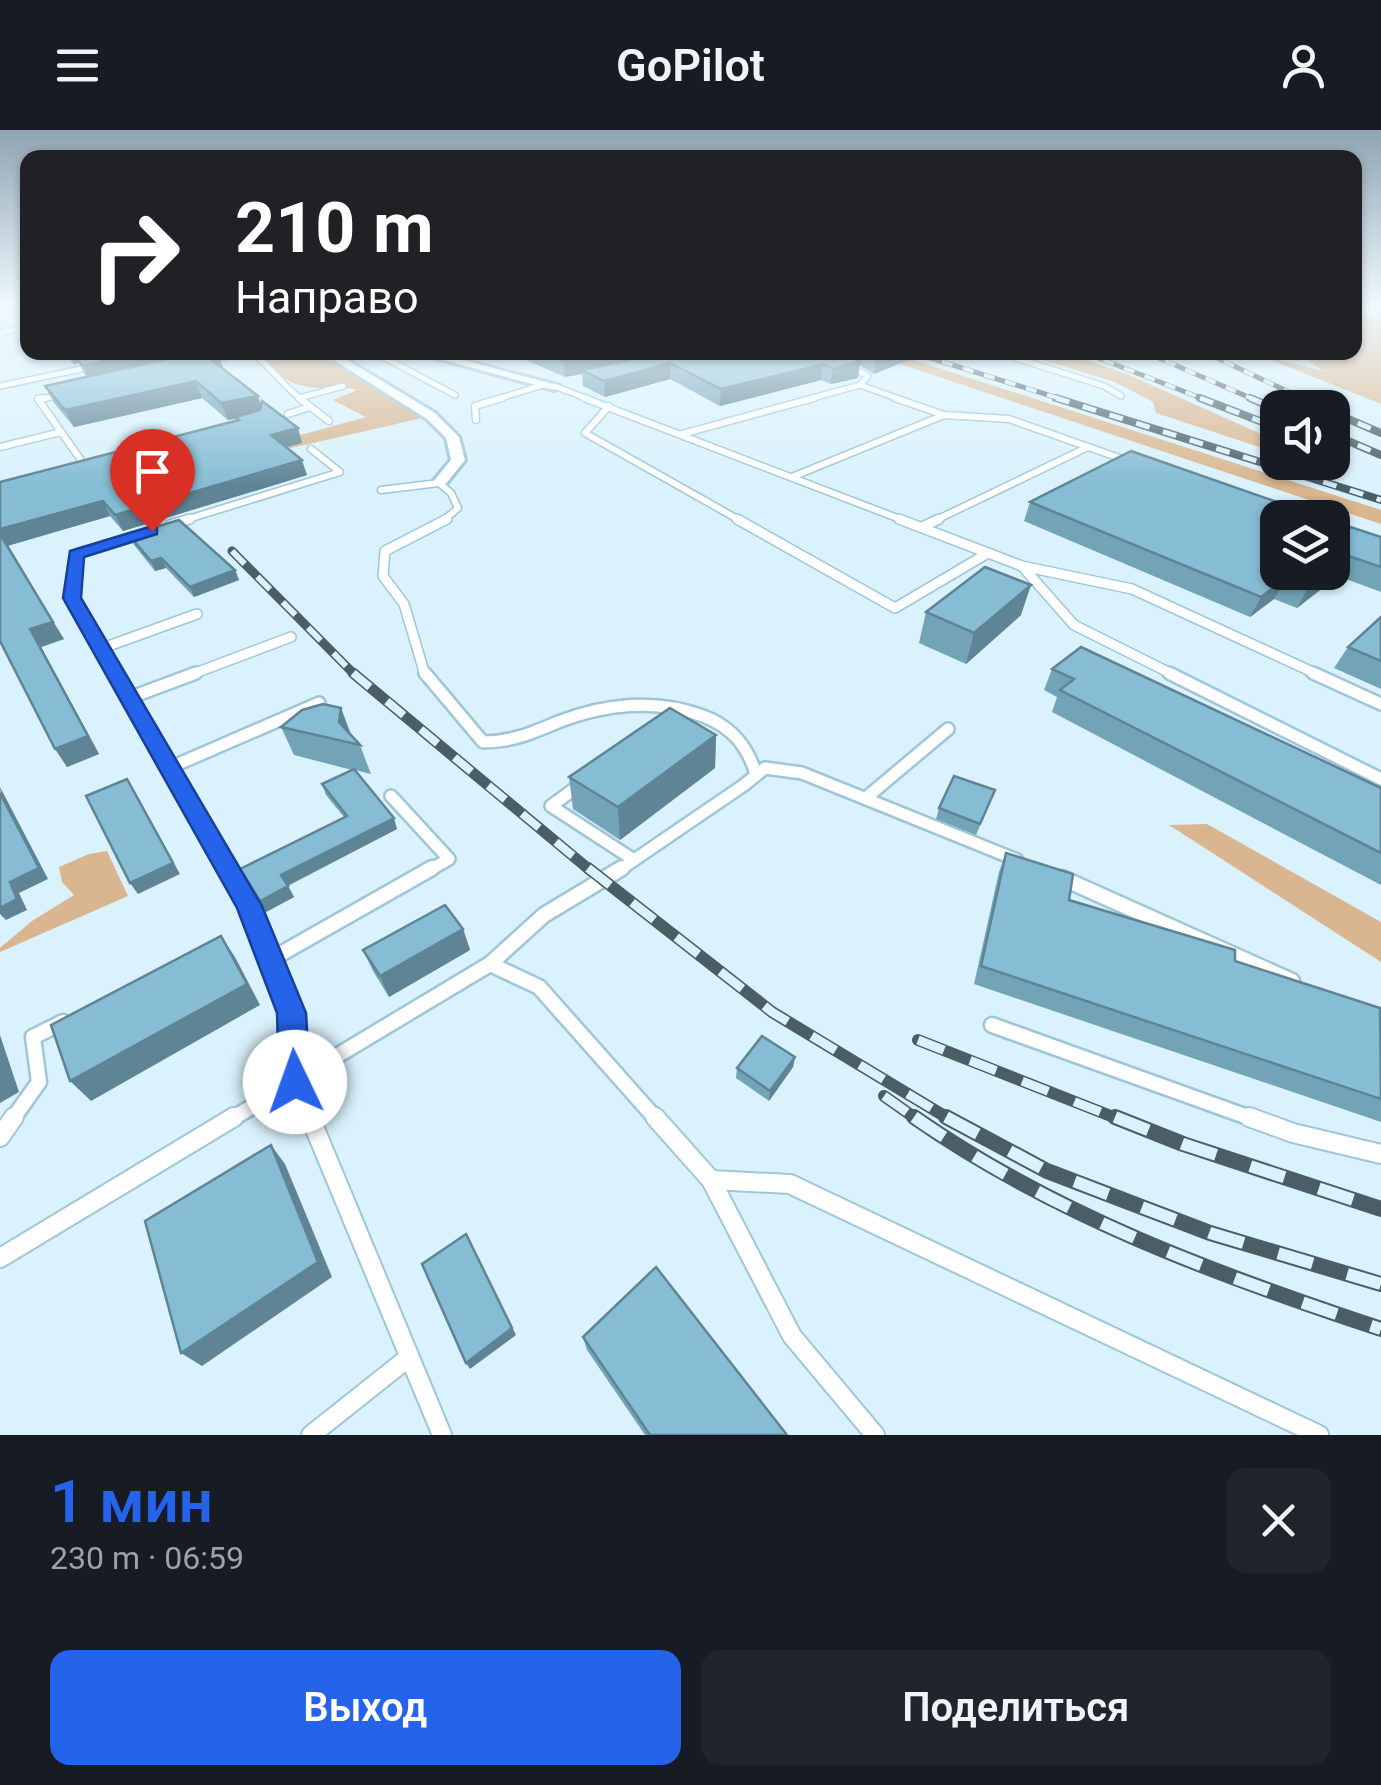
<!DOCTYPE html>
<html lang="ru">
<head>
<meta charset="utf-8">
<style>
  :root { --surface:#171b24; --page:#20242c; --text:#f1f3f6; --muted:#9ea1a6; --accent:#2563eb }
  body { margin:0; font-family:Roboto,sans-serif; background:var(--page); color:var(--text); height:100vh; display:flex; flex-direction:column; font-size:38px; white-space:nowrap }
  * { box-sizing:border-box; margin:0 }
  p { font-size:32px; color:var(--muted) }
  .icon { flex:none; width:55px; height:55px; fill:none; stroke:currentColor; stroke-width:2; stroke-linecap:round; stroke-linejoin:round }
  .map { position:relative; height:1305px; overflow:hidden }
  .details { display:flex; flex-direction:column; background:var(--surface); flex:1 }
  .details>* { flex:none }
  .banner { position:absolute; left:20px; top:20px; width:1342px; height:210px; border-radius:20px; box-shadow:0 2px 8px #0004; background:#202124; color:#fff; overflow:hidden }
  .fabs { position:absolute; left:1260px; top:260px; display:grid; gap:20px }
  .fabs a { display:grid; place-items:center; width:90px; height:90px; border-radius:20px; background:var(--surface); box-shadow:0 2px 8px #0004; font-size:50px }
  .pin { position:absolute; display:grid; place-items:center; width:85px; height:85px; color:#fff; margin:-102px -42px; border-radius:50% 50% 50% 0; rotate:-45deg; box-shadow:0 0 10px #0007 }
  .pin .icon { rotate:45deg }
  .me { position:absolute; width:110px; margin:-55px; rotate:357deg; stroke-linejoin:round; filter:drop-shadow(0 0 8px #0008) }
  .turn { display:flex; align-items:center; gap:35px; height:210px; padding:0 50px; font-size:45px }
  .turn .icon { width:130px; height:130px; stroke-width:2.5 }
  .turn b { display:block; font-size:70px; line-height:85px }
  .round { display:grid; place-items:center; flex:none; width:105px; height:105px; border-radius:20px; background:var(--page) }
  .headline { display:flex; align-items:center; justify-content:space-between; height:170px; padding:0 50px }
  h1 { font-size:60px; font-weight:600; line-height:75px; color:var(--accent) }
  .button { display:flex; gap:20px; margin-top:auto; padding:20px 50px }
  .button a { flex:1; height:115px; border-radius:20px; background:var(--accent); color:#fff; font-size:40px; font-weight:600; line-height:115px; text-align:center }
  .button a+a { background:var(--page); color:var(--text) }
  header { display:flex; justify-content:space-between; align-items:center; height:130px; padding:0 50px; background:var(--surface); font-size:45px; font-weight:600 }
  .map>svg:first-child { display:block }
</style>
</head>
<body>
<header><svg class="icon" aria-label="menu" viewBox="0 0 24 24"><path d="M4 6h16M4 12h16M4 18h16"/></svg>GoPilot<svg class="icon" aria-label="person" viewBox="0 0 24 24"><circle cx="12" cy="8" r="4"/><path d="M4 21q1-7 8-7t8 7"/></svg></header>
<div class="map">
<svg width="1381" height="1305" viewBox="0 0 1381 1305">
  <rect width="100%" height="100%" fill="#daf2fd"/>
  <!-- forest -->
  <g fill="#d9b68f">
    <polygon points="1355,184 1381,189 1381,274 1259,225 1323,241 1298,223 1355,222"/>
    <path d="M251,223h75l105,63 -206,47 6,-9 135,-37 -33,-17 24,-10c-15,-4 -26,-2 -41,-2 -25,-1 -48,-19 -65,-35z"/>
    <polygon points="892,223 1381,380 1381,394 876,226"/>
    <polygon points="1020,223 1067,223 1129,245 1277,311 1277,323 1156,283 1153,272 1115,252"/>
    <polygon points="1207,694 1381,792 1381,832 1169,695"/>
    <polygon points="107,721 128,766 0,822 0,818 32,791 74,765 62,752 59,737 89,724"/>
  </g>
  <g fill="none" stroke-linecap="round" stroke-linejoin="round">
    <defs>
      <g id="service-far5">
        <polyline points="5,174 28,176"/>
        <polyline points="0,203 28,197"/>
        <path d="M252,222c18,14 30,33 50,48"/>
        <polyline points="374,222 455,265"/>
        <polyline points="997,222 1104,256 1121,266"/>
        <polyline points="208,231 248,222"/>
        <polyline points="458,231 480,222"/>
        <polyline points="847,235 868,246 860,255"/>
        <polyline points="0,256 95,236"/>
        <polyline points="554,256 591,270"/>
        <polyline points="299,268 343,256"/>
        <polyline points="39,270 63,264"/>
        <polyline points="494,270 546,254"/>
        <polyline points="805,270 860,255 902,270"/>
      </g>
      <g id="service-far4">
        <polyline points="45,268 38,269 83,333"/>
        <polyline points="299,268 329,291"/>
        <polyline points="584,268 905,391"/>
        <polyline points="895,268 944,285 1009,289 1128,331"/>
        <polyline points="609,276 585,303 741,391"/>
        <polyline points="288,284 310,277"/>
        <polyline points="476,290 475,276 502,268"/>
        <polyline points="682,304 814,268"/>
        <polyline points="0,317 61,302"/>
        <polyline points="792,347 944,285"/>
        <polyline points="381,360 439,353 451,363 458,378 443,391"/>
        <polyline points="182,391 340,342 311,319"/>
        <polyline points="934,391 1088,317"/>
      </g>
      <g id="service-far3">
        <polyline points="737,389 895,478 988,423"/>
        <polyline points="899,389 1022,436 1132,459 1319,545"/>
        <polyline points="170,395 190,389"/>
        <polyline points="922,397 939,389"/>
        <polyline points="1022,436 1074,495 1174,545"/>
        <polyline points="100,519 197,484"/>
        <polyline points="116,545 72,469 76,424 143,404"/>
        <polyline points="190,545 291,507"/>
        <polyline points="425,545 404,474 383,446 385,421 447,389"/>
      </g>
      <g id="service-far2">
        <polyline points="114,543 229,741"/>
        <path d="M425,543l58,69c28,0 49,-9 75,-20 46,-18 98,-24 145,-6 27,10 43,28 52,55"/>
        <polyline points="1169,543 1381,649"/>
        <polyline points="1313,543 1381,574"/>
        <polyline points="129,568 196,543"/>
        <polyline points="169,638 319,573"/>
        <polyline points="581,654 551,676 634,730"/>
        <polyline points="391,666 449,729 428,741"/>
        <polyline points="867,667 948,599"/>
        <polyline points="618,741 744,655 765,638 802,643 1017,730"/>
      </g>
      <g id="service-far1">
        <polyline points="227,738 249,776 292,883 295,952 311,990"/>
        <polyline points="1062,748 1292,851"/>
        <polyline points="270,830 432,738"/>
        <polyline points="490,834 539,857 657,990"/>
        <polyline points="992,895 1256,990"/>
        <polyline points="12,990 39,952 33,907 63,892"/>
        <polyline points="230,990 490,834 544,785 622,738"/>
      </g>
      <g id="service">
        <polyline points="310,987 442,1305"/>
        <polyline points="655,987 711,1050 792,1206 875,1305"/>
        <polyline points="1249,987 1293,1003 1381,1024"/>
        <polyline points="0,1007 14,987"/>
        <polyline points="711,1050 790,1054 1319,1305"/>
        <polyline points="0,1128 234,987"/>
        <polyline points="311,1305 408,1228"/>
      </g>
      <g id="minor">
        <polygon points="321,222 334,222 435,283 459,307 465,330 444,356 432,353 451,330 446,308 427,289"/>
        <polygon points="414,222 434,222 560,256 554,260"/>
      </g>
    </defs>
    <!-- service-far5 casing -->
    <use href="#service-far5" stroke="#9fc6d8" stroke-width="8"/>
    <!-- service-far4 casing -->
    <use href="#service-far4" stroke="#9fc6d8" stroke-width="9"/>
    <!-- service-far3 casing -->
    <use href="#service-far3" stroke="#9fc6d8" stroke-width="12"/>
    <!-- service-far2 casing -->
    <use href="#service-far2" stroke="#9fc6d8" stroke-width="16"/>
    <!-- service-far1 casing -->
    <use href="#service-far1" stroke="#9fc6d8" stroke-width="19"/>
    <!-- service casing -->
    <use href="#service" stroke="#9fc6d8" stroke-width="22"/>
    <!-- minor casing -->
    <use href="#minor" stroke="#9fc6d8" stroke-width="6"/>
    <!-- service-far5 -->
    <use href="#service-far5" stroke="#fff" stroke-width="5"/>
    <!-- service-far4 -->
    <use href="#service-far4" stroke="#fff" stroke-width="6"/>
    <!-- service-far3 -->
    <use href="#service-far3" stroke="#fff" stroke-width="9"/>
    <!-- service-far2 -->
    <use href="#service-far2" stroke="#fff" stroke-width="11"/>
    <!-- service-far1 -->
    <use href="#service-far1" stroke="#fff" stroke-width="14"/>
    <!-- service -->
    <use href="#service" stroke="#fff" stroke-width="18"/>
    <!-- minor -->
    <use href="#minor" fill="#fff" fill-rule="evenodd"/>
    <defs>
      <g id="rail-far5">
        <polyline points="1083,222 1206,270"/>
        <polyline points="1145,222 1255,270"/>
        <polyline points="1204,222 1306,270"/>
        <polyline points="921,225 1064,270"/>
      </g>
      <g id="rail-far4">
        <polyline points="1056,268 1381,370"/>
        <polyline points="1200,268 1278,298"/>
        <polyline points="1250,268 1278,280"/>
        <polyline points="1301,268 1323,278"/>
        <polyline points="1332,282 1381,303"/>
        <polyline points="1332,304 1381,325"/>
      </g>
      <polyline id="rail-far3" points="232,421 355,545"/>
      <polyline id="rail-far2" points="353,543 591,741"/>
      <g id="rail-far1">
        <polyline points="588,738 772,882 951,990"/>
        <polyline points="918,910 1121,990"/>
        <polyline points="884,966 918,990"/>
      </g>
      <g id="rail">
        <path d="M914,987c142,99 304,158 467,212"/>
        <polyline points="946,987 1047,1041 1210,1103 1381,1154"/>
        <polyline points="1115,987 1183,1014 1381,1079"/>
      </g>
    </defs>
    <!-- rail-far5 casing -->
    <use href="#rail-far5" stroke="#4b5e65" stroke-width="5"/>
    <!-- rail-far4 casing -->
    <use href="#rail-far4" stroke="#4b5e65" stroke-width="8"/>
    <!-- rail-far3 casing -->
    <use href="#rail-far3" stroke="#4b5e65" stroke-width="9"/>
    <!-- rail-far2 casing -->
    <use href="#rail-far2" stroke="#4b5e65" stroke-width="11"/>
    <!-- rail-far1 casing -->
    <use href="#rail-far1" stroke="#4b5e65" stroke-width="12"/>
    <!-- rail casing -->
    <use href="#rail" stroke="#4b5e65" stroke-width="16"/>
    <!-- rail-far5 -->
    <use href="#rail-far5" stroke="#daf2fd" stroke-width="4" stroke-dasharray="11" stroke-linecap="butt"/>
    <!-- rail-far4 -->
    <use href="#rail-far4" stroke="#daf2fd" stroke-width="5" stroke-dasharray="14" stroke-linecap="butt"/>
    <!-- rail-far3 -->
    <use href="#rail-far3" stroke="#daf2fd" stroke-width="6" stroke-dasharray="18" stroke-linecap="butt"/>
    <!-- rail-far2 -->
    <use href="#rail-far2" stroke="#daf2fd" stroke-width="8" stroke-dasharray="22" stroke-linecap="butt"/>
    <!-- rail-far1 -->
    <use href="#rail-far1" stroke="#daf2fd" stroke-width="9" stroke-dasharray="28" stroke-linecap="butt"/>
    <!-- rail -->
    <use href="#rail" stroke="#daf2fd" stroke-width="12" stroke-dasharray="36" stroke-linecap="butt"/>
  </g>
  <!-- wall -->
  <g fill="#73a3b7">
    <polygon points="62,222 218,222 222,238 258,266 261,276 298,298 302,313 286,317 307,345 123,401 110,386 7,416 64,509 41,517 99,624 67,637 0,511 0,352 236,291 236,289 228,290 202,268 74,297 54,273 45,256 86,247 79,233 74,234"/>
    <polygon points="507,222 928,222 874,244 859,235 858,248 831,254 821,250 720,276 670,249 605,267 583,256 582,244 565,247"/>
    <polygon points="1030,372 1332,391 1381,407 1381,462 1338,446 1297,478 1274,469 1250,487 1024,391"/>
    <polygon points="129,405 235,440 239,450 194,467 166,438 155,441 134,415"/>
    <polygon points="926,482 1021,485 966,534 919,513"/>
    <polygon points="1381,487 1381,559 1334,538 1348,517"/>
    <polygon points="1052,539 1381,658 1381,755 1052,582 1057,567 1044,560"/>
    <polygon points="341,578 351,604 360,615 371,644 355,640 397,699 288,756 294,767 266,782 240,739 344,687 326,665 322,654 352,640 294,625 281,597"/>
    <polygon points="716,605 715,638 620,710 573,679 569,647"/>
    <polygon points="995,660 976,705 936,689 939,678"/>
    <polygon points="1006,723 1069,770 1235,831 1381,882 1381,992 974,854 999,742"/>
    <polygon points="463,799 470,820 389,867 373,841 363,820"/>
    <polygon points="795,927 793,937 769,971 736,948 737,938"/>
    <polygon points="583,1207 787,1305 645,1305 587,1220"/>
  </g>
  <!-- shaded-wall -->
  <g fill="#5e8495">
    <polygon points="68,222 129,222 77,229 79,233 74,234"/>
    <polygon points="143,222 218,222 223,238 211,241 91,252 83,236"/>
    <polygon points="607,222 681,222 582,240 582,244 565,247 564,231"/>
    <polygon points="891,222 928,222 874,244 876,228"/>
    <polygon points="860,232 858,248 831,254 833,238"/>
    <polygon points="670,233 670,249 605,267 604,251"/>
    <polygon points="823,234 821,250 720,276 721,259"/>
    <polygon points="196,251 202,268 74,297 65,280"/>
    <polygon points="258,266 263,283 228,290 221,273"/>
    <polygon points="298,298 302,313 276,320 271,305"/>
    <polygon points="302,330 307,345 123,401 115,385"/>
    <polygon points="103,371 110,386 7,416 0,404 0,399"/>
    <polygon points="1349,426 1338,446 1297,478 1308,458 1328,442 1332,442 1332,439"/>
    <polygon points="161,428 166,438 155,441 151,431"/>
    <polygon points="235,440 239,450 194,467 190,457"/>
    <polygon points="1285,449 1274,469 1250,487 1261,467"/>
    <polygon points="1031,455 1021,485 966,534 974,503"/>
    <polygon points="53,492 64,509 41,517 99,624 67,637 55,619 30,499"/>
    <polygon points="341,578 351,607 339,592"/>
    <polygon points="716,605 715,638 620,710 618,677"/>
    <polygon points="0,657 48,749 19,763 27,780 6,790 0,784 0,778 10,752"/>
    <polygon points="134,660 180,744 138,764 130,753"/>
    <polygon points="394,688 397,699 286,756 281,745"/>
    <polygon points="288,756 294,767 266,782 260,771"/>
    <polygon points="463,799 470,820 389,867 380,846"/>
    <polygon points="221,806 235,827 260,875 91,971 70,951"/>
    <polygon points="0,905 19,962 0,973"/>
    <polygon points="795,927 793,937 769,971 770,961"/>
    <polygon points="271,1015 285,1034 332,1147 202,1236 181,1223"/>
    <polygon points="466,1104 516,1205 470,1239 466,1233"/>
  </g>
  <!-- building -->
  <g fill="#86bdd5" stroke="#5e8495" stroke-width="2.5">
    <polygon points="109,222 143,222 83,236 77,229"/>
    <polygon points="199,222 215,222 205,225 258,266 221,273 196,251 65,280 45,256"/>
    <polygon points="542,222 607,222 564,231"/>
    <polygon points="666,222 844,222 860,232 833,238 823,234 721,259 670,233 604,251 582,240"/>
    <polygon points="866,222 891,222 876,228"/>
    <polygon points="262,271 298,298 271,305 302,330 115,385 103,371 0,399 0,352 239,290 235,287 260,280"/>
    <polygon points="1131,321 1323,388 1278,388 1278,442 1328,442 1308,458 1285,449 1261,467 1030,372"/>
    <polygon points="179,390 235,440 190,457 161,428 151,431 129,405"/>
    <polygon points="1332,391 1381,407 1381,437 1349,426 1332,439"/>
    <polygon points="0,404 53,492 30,499 88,606 55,619 0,511"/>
    <polygon points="985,437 1031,455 974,503 926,482"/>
    <polygon points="1381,487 1381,531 1348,517"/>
    <polygon points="1081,517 1381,658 1381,723 1060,560 1074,549 1052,539"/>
    <polygon points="323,574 341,578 339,592 360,615 281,597 302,580"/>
    <polygon points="670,578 716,605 618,677 569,647"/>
    <polygon points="354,639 394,688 281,745 288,756 260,771 240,739 347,686 322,654"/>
    <polygon points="954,646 995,660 980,694 939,678"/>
    <polygon points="127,649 173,733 130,753 86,666"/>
    <polygon points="0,663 39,738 10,752 17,769 0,778"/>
    <polygon points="1006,723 1073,744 1069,770 1235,820 1235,831 1380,878 1381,969 981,836"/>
    <polygon points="445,775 463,799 380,846 363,820"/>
    <polygon points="221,806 247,854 70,951 51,895"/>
    <polygon points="762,906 795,927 770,961 737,938"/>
    <polygon points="271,1015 318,1132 181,1223 145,1091"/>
    <polygon points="466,1104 512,1198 466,1233 422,1134"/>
    <polygon points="656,1137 787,1305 650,1305 583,1207"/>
  </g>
  <!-- sky -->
  <linearGradient id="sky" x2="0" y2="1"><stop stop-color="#8fa3b3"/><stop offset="0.49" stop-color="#eef9fe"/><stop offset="1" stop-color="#eef9fe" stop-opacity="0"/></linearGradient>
  <rect width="1381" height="356" fill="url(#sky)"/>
  <!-- route -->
  <polygon fill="#2563eb" stroke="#184099" stroke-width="2.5" points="152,396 157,398 157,404 84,427 81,468 262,776 306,883 310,952 306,962 295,966 284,962 279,952 277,883 237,778 63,468 70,421"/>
</svg>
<div class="fabs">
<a><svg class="icon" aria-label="sound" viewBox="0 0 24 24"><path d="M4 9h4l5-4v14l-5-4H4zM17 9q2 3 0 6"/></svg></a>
<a><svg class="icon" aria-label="layers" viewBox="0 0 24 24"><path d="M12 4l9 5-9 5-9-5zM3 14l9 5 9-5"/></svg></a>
</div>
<div class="pin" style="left:152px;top:401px;background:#d93025"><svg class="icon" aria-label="arrive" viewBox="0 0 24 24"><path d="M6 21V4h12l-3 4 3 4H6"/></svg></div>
<svg class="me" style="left:295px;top:952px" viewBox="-20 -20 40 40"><circle r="19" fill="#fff"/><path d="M0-13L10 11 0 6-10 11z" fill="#2563eb"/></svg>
<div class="banner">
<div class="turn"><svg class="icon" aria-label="right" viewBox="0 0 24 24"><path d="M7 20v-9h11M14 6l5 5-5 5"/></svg><div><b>210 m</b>Направо</div></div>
</div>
</div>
<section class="details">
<div class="headline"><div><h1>1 мин</h1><p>230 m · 06:59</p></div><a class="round"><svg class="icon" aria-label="close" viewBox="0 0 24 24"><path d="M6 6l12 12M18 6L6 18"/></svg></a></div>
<div class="button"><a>Выход</a><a>Поделиться</a></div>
</section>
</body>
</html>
